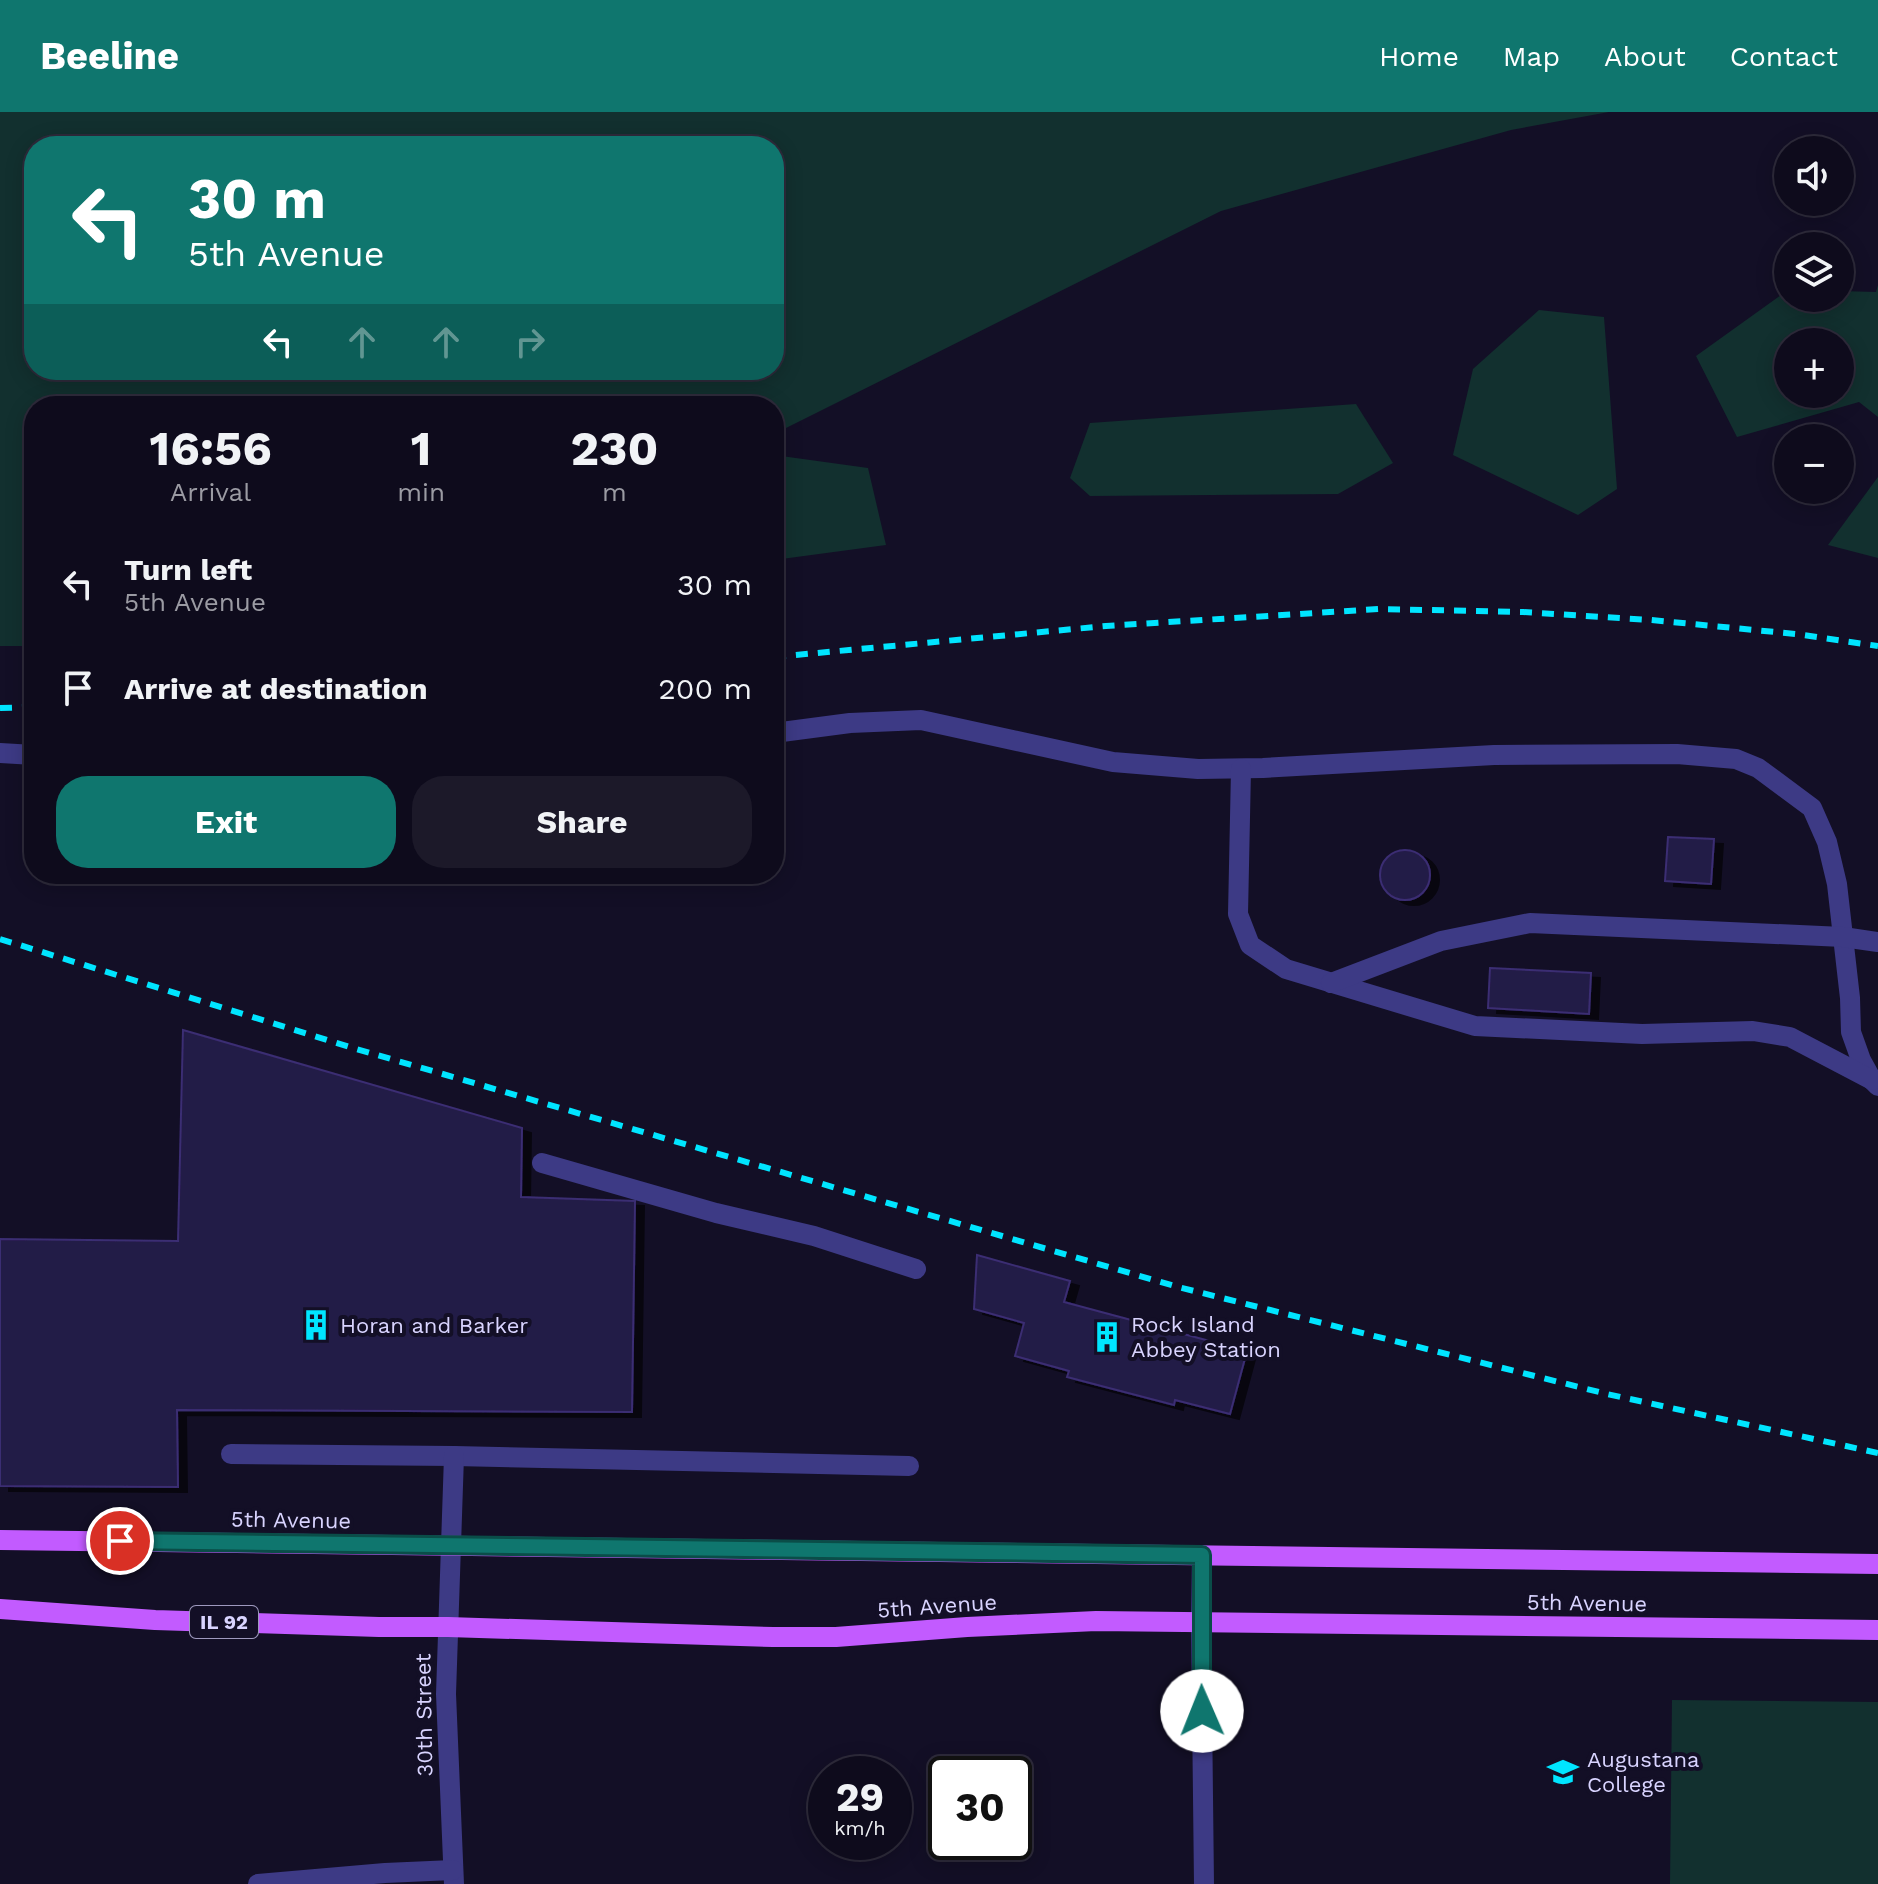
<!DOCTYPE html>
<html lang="en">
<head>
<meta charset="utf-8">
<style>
  :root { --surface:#0e0b1c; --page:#1c1929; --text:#f1f3f6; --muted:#9b9ba3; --line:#2e2b3b; --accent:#0f766e }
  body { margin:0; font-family:"Work Sans",sans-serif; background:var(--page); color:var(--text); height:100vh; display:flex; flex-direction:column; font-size:30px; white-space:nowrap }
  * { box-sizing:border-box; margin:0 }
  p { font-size:26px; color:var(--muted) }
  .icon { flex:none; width:44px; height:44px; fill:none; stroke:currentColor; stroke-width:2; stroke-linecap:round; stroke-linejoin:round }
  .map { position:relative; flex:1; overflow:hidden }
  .sheet { position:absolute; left:24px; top:284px; width:760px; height:488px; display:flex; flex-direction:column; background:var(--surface); border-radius:32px; box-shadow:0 4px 20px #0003,0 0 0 2px var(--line) }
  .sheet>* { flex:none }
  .guide { position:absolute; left:24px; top:24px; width:760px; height:244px; border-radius:32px; box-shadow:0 4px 20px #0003,0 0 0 2px var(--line); background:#0f766e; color:#fff; overflow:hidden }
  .tools { position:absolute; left:1774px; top:24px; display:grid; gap:16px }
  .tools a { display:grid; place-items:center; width:80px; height:80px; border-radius:50%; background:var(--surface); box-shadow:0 4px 20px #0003,0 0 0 2px var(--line); font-size:40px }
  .speed { position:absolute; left:808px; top:1644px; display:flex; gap:16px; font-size:40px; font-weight:700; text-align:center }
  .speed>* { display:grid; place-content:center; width:104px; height:104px; border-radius:50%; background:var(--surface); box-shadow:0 4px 20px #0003,0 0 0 2px var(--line); line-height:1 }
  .speed small { font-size:20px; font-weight:400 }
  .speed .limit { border:4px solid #111; border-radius:12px; background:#fff; color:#111 }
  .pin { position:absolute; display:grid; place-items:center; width:68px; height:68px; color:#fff; margin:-34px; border:4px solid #fff; border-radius:50%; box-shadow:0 2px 8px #0007 }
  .me { position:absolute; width:88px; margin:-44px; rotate:359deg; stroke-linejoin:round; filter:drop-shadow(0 0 6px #0008) }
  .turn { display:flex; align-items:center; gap:28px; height:168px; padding:0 32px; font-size:36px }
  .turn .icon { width:104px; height:104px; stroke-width:2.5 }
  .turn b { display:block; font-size:56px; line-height:68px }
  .lanes { display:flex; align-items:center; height:76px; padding:0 32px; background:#0003; justify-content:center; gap:40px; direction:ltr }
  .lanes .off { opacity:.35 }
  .eta { display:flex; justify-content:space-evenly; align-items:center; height:136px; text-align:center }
  .eta b { font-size:48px; font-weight:700; line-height:56px }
  .button { display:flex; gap:16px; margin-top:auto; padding:16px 32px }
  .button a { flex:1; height:92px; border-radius:32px; background:var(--accent); color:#fff; font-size:32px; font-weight:700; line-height:92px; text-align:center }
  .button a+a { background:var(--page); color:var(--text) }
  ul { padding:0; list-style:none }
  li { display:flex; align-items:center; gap:24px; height:104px; padding:0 32px }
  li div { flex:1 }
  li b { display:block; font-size:30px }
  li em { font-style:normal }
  header { display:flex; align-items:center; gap:48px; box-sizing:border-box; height:112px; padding:0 40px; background:var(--accent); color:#fff }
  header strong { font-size:38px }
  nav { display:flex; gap:44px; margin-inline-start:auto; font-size:28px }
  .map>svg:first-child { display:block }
</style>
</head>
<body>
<header>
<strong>Beeline</strong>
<nav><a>Home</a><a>Map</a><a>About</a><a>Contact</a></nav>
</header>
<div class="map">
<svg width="1878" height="1772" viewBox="0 0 1878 1772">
  <defs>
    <filter id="shadow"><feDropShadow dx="9" dy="5" stdDeviation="0" flood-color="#0009"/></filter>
  </defs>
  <rect width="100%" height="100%" fill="#130f26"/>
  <!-- green -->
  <g fill="#12302f" fill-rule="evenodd">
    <path d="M0,0h1609l-98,18 -290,81 -447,223v-28h-740v240h-34zM34,34h740v224h-740z"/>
    <path d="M1878,173v132l-19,-15 -122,35 -41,-81 92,-66v8h52v-7l36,1zM1788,230h52v52h-52z"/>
    <polygon points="1539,198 1604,205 1617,377 1578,403 1453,343 1473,257"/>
    <polygon points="1356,292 1393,351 1338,382 1090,384 1070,366 1090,311"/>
    <polygon points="774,343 868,356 886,433 774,448"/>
    <polygon points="1878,365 1878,446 1828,433"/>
    <polygon points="1672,1588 1878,1590 1878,1772 1670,1772"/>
  </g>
  <!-- building -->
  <g fill="#241b47" stroke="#3b2d73" stroke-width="2" filter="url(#shadow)">
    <polygon points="1668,725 1714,727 1711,772 1665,769"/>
    <circle cx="1405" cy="763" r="25"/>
    <polygon points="1490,856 1591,861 1589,902 1488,896"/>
    <polygon points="183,918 522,1016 521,1085 635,1089 632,1300 177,1298 178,1375 0,1374 0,1127 178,1129"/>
    <polygon points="977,1143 1070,1169 1064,1190 1247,1239 1230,1302 1175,1288 1174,1293 1067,1265 1069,1259 1015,1244 1024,1211 974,1197"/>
  </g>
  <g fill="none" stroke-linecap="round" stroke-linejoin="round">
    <!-- minor -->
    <g stroke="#3d3a85" stroke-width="20">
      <polyline points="774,621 850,611 921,608 1113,650 1198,657 1263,656 1494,643 1677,642 1736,647 1758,656 1812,696 1827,730 1837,772 1850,886 1851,920 1861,948 1872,968 1878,974"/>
      <polyline points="0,641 34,643"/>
      <polyline points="1241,657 1238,802 1250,833 1286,857 1475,914 1642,922 1753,919 1790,925 1872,968"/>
      <polyline points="1331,871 1441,829 1530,811 1843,825 1878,830"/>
      <polyline points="542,1051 716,1101 814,1124 916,1157"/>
      <polyline points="231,1342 454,1344 909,1354"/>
      <polyline points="454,1344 446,1582 454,1772"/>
      <polyline points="1202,1443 1201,1510 1204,1772"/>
      <polyline points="258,1772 385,1761 453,1758"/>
    </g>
    <!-- major -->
    <g stroke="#c25bff" stroke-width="20">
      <polyline points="0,1428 1878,1452"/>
      <polyline points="0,1497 155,1508 379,1515 448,1515 773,1525 836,1525 967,1515 1096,1509 1878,1518"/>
    </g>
    <!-- rail -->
    <g stroke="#00e5ff" stroke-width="6" stroke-dasharray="12 10" stroke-linecap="butt">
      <polyline points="774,545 1106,514 1379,497 1523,500 1651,508 1796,522 1878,534"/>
      <polyline points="0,596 34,595"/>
      <polyline points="0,827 353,936 1178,1175 1607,1282 1878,1341"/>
    </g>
  </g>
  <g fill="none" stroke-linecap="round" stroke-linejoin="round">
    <defs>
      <polyline id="route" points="120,1429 1202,1443 1202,1599"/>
    </defs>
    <!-- route casing -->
    <use href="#route" stroke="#0a4d48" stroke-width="20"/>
    <!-- route -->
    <use href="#route" stroke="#0f766e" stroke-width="14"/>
  </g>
  <!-- icons -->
  <defs>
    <symbol id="building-bare" viewBox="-9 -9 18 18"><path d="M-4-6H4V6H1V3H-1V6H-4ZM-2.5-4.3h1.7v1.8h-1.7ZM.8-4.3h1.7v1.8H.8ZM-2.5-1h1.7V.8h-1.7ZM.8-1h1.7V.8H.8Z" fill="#00e5ff" stroke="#130f26" stroke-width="2.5" paint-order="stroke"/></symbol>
    <symbol id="university-bare" viewBox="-9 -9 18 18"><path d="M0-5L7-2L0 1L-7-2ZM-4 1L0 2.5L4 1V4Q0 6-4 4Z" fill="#00e5ff" stroke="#130f26" stroke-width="2.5" paint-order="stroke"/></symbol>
  </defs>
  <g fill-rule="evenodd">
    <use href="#building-bare" x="294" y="1191" width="44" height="44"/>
    <use href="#building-bare" x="1085" y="1203" width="44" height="44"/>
    <use href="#university-bare" x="1541" y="1638" width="44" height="44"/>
  </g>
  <g text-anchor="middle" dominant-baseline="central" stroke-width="8" stroke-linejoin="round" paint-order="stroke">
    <!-- shield labels -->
    <rect fill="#130f26" stroke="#9e99be" stroke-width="2" x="190" y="1494" width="68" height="32" rx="6"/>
    <g font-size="20" font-weight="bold" fill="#d9d4ff">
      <text x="224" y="1510">IL 92</text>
    </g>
    <!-- poi labels -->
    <g font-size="22" fill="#d9d4ff" stroke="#130f26" text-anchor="start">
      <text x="1131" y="1212">Rock Island<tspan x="1131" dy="25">Abbey Station</tspan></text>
      <text x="340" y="1213">Horan and Barker</text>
      <text x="1587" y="1647">Augustana<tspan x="1587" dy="25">College</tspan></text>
    </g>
    <!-- street labels -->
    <g font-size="22" fill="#d9d4ff" stroke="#130f26">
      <text transform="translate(291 1408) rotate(1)">5th Avenue</text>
      <text transform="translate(1587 1491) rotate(1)">5th Avenue</text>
      <text transform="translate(937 1494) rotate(-4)">5th Avenue</text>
      <text transform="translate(424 1603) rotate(-91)">30th Street</text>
    </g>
  </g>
</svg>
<div class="tools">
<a><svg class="icon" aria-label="sound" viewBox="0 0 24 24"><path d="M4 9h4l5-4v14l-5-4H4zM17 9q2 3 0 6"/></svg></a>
<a><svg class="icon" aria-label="layers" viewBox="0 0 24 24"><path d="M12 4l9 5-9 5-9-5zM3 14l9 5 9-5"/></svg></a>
<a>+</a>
<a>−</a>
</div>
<div class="speed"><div>29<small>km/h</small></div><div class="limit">30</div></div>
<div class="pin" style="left:120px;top:1429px;background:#d93025"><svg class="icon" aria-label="arrive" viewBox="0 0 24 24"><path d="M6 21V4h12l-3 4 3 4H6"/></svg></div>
<svg class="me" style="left:1202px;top:1599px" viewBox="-20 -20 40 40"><circle r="19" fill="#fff"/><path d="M0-13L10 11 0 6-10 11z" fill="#0f766e"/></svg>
<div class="guide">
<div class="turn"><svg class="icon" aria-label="left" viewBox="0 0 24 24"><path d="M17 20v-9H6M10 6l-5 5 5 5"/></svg><div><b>30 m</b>5th Avenue</div></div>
<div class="lanes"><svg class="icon" aria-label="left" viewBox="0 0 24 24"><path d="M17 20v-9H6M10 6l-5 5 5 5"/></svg><svg class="icon off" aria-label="ahead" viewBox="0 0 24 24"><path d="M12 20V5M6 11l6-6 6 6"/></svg><svg class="icon off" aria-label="ahead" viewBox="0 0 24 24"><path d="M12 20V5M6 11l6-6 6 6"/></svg><svg class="icon off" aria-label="right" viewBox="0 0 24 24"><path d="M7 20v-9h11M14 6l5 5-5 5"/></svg></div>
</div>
<section class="sheet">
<div class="eta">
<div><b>16:56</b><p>Arrival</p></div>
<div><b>1</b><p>min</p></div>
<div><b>230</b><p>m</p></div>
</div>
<ul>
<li><svg class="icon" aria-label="left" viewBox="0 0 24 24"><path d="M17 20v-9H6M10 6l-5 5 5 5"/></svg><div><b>Turn left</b><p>5th Avenue</p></div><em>30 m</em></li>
<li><svg class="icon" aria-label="arrive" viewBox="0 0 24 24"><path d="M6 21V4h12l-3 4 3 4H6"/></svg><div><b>Arrive at destination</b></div><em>200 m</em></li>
</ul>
<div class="button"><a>Exit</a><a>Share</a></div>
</section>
</div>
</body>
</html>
